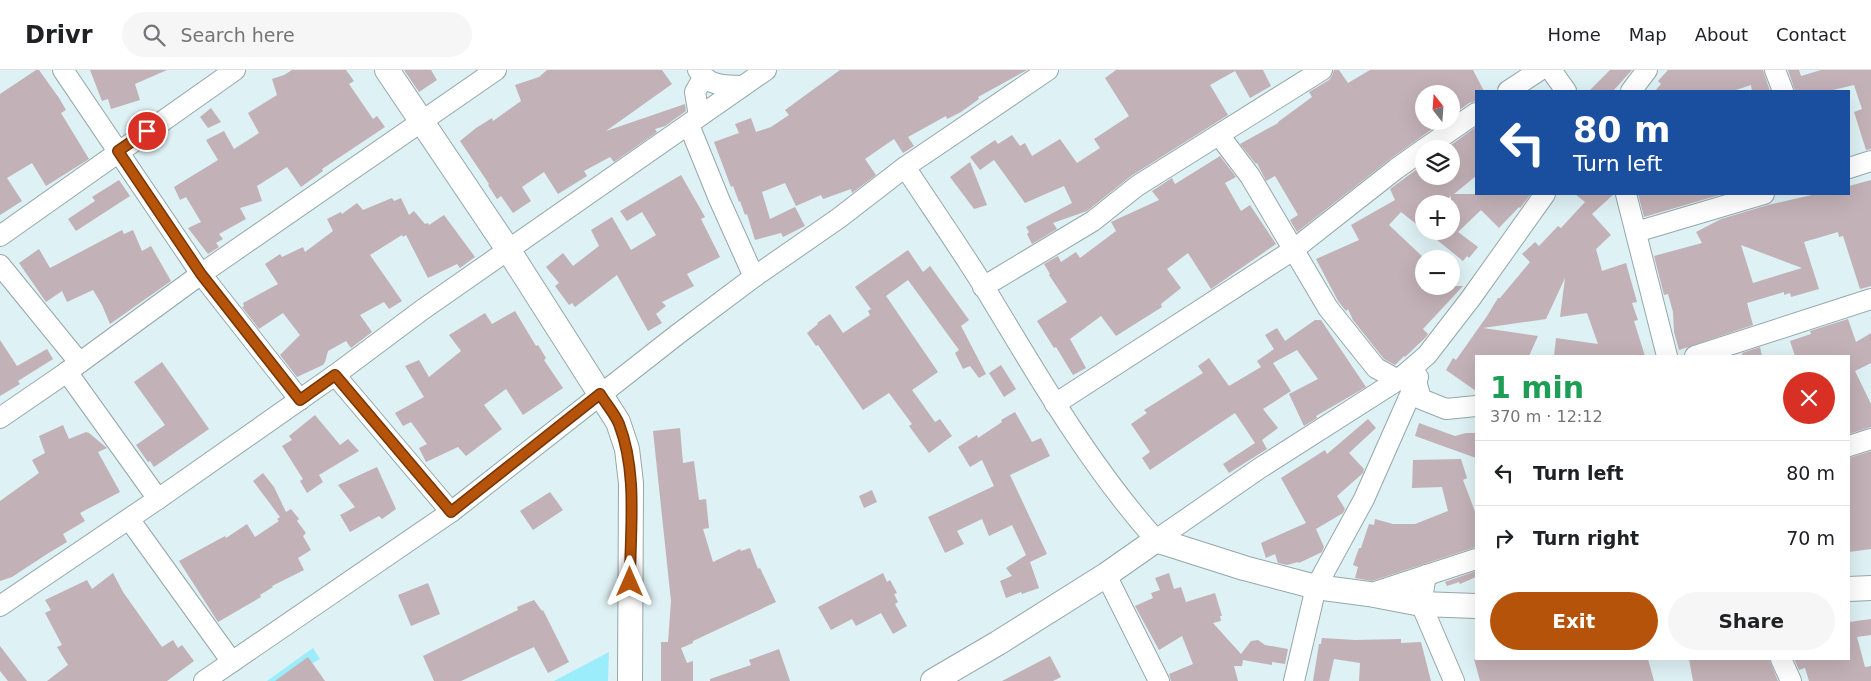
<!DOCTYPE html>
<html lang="en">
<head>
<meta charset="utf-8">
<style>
  :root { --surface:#fff; --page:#f6f6f6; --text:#202124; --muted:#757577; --line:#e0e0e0; --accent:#b45309 }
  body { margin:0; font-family:"DejaVu Sans",sans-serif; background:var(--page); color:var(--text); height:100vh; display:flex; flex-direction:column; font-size:19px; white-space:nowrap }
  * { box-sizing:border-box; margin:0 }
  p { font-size:16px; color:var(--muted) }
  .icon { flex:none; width:28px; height:28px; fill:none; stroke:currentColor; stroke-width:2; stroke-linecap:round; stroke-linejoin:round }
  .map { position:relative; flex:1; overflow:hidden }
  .drawer { position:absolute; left:1475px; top:285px; width:375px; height:305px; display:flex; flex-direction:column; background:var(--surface); border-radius:0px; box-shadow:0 5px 20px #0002 }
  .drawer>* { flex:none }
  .hud { position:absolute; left:1475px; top:20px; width:375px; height:105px; border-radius:0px; box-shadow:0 5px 20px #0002; background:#1a4fa0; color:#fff; overflow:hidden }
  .needle { width:32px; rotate:343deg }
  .buttons { position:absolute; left:1415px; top:15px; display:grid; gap:10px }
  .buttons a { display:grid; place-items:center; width:45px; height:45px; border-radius:50%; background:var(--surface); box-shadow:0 5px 20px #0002; font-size:25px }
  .pin { position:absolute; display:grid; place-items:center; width:42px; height:42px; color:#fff; margin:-21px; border:2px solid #fff; border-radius:50%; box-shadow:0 1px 5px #0007 }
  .me { position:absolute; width:55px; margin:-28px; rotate:0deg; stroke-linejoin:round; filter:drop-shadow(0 0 4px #0008) }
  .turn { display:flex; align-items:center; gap:18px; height:105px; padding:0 15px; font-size:22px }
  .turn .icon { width:65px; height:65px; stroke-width:2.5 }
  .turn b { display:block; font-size:35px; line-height:42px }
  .round { display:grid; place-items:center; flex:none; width:52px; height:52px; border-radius:26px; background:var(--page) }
  .head { display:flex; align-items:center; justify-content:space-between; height:85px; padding:0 15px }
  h1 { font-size:30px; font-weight:600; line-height:38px; color:#1e9e55 }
  .button { display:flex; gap:10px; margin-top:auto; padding:10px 15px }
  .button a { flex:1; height:58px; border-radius:30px; background:var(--accent); color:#fff; font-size:20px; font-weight:600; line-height:58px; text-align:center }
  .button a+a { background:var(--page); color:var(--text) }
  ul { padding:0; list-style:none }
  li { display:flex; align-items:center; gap:15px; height:65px; padding:0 15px; border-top:1px solid var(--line) }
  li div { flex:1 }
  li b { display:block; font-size:19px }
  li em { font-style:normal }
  header { display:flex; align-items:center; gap:30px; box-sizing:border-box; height:70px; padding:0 25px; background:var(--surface); border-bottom:1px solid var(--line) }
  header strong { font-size:24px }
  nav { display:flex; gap:28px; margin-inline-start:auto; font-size:18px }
  .search { width:350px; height:45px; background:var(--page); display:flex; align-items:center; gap:12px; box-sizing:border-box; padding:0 18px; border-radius:28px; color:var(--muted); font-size:19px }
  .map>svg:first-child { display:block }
</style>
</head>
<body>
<header>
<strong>Drivr</strong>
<div class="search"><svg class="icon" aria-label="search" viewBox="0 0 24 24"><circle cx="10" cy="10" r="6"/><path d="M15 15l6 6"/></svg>Search here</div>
<nav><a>Home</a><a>Map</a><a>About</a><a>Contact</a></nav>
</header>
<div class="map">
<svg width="1871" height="611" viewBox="0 0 1871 611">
  <rect width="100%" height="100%" fill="#def1f4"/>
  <!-- green -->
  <g fill="#9cedfb">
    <polygon points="313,578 320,589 282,611 267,611"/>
    <polygon points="609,582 608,611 554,611"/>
  </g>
  <!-- building -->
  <g fill="#c2b1b6" fill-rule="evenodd">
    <polygon points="36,0 39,0 59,28 66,40 61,43 89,89 46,116 32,93 7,108 22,131 0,145 0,24"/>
    <polygon points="90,0 167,0 135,14 140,30 111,39 108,29 102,31"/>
    <polygon points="292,0 346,0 354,11 349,14 373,49 377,46 385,57 322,99 323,101 301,117 287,97 257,116 262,131 240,138 246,149 219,164 223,169 216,173 219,177 208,184 188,158 201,152 186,127 180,130 174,117 218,90 206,70 224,61 234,79 259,63 248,43 277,25 272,9 284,5"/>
    <polygon points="404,0 431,0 437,10 419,22"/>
    <polygon points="547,0 662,0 672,14 606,61 685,34 686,41 665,56 655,59 657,62 614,92 610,87 584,101 587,106 558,124 544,102 522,117 531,131 513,143 501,126 497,129 488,115 489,114 460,71 476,58 492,48 493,51 521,31 515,15 539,7"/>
    <polygon points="840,0 1027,0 978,27 979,29 961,42 947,49 946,46 908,67 914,76 903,83 894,69 865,89 876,105 852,123 851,119 823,129 821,125 796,136 785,113 762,122 770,149 795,137 805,156 783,167 781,163 755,170 747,144 745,145 740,131 739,132 733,116 731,117 714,72 739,63 735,54 751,48 756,62 771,57 789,45 785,40"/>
    <polygon points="1116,0 1263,0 1271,16 1250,28 1235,1 1210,15 1228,45 1131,106 1087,141 1053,153 1057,159 1032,174 1027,164 1029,162 1026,157 1049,145 1050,147 1049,145 1072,133 1064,116 1025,133 994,90 980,100 970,87 995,70 998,74 1012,65 1020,76 1025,73 1032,86 1060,69 1077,93 1100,78 1094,69 1129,46 1105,8"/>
    <polygon points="1334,0 1339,0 1348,13 1370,0 1473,0 1484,21 1476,21 1476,31 1469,33 1458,41 1451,30 1451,24 1424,24 1424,51 1443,51 1389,90 1297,162 1290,150 1298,145 1275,106 1266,111 1257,93 1256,94 1240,74 1278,53 1278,52 1312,27 1309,22 1329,10 1332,6"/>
    <polygon points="1610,0 1632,0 1613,21 1589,21"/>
    <polygon points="1668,0 1763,0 1770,21 1752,21 1751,15 1733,21 1655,21 1661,14 1658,11"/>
    <polygon points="1788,0 1799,0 1801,6 1821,0 1871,0 1871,79 1866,80 1854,42 1862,39 1854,15 1829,21 1795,21"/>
    <polygon points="211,38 221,52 208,58 200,47"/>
    <polygon points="1476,57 1476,106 1454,124 1531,124 1520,138 1519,137 1499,158 1481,140 1458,162 1478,177 1469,188 1467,186 1463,191 1426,161 1451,161 1451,126 1441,134 1424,134 1424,160 1401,142 1389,155 1424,188 1424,216 1463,216 1423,259 1428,264 1426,267 1405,287 1404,286 1395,295 1384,289 1353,250 1348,239 1346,241 1338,231 1316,189 1359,170 1351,155 1395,130 1390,119 1424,94 1424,106 1451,106 1451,75"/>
    <polygon points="1220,86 1236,107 1225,113 1241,141 1250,135 1276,174 1211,219 1188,183 1167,199 1181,218 1161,234 1162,237 1116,266 1101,246 1070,269 1086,298 1073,305 1056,277 1054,278 1037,251 1067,232 1049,205 1050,204 1044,194 1058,186 1061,192 1076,182 1080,188 1116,161 1111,152 1159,130 1152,121 1172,108 1175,114"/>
    <polygon points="970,92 987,135 974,139 950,107"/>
    <polygon points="681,105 705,147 701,149 720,187 687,204 694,216 662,232 666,236 656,244 662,253 648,261 617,205 575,237 572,233 569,235 555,216 559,213 546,197 563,183 573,196 599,176 591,160 612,147 631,180 656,165 642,142 627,151 620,141"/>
    <polygon points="119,110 130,126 76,161 68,149 95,131 92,127"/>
    <path d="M1871,110v106l-11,3 -17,-53 -4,1 -1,-5 -34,10 15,47 -28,8 -1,-4 -6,2v-3l-37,11 6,22 -74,25 -5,-18 -1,-20 -5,-18 -4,1 -10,-39 48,-13 -6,-11 25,-13 47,-14 48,-11h33v-8zM1741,175l61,23 -49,15z"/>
    <polygon points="1575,124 1614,124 1592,144 1611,165 1596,179 1602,201 1626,193 1637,232 1632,233 1638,250 1634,251 1645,286 1554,286 1556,268 1598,274 1587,243 1560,247 1565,208 1546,249 1483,258 1538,266 1529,286 1476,286 1476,321 1446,300 1453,288 1456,290 1487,246 1498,228 1500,228 1530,192 1522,184 1535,172 1539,176 1558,156 1561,158 1585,132"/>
    <polygon points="1638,124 1723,124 1644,147"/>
    <polygon points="392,128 394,131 401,128 409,145 414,141 425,154 428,153 429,155 444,145 475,187 460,198 457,194 428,208 406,165 403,167 402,165 370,185 402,231 389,239 384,232 360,245 372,262 351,278 346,271 328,281 325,292 323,295 297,307 280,285 300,265 283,243 259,259 242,237 244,236 243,233 278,214 265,194 280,184 282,187 303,177 305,182 333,161 327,149 341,142 342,144 357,133 363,140"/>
    <polygon points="122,160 124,164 133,160 142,181 151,176 171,211 110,254 102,235 93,220 67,232 62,221 46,232 19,193 39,179 50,198"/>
    <polygon points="908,180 923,202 930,196 969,250 961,256 986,304 979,308 970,296 963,299 955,283 959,280 908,210 886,226 938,302 912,320 935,352 940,349 952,366 929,383 909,356 912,354 889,323 863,340 818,275 816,276 807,263 818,254 817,253 830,244 843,263 870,245 868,241 871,239 855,217"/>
    <polygon points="515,241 536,276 538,275 546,288 544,290 563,318 523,345 506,319 484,335 502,359 466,386 458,377 426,392 419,378 427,374 411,352 403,356 395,343 424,327 405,296 419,290 429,307 461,281 449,265 485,243 492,254"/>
    <polygon points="1848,249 1856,272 1871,263 1871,293 1855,301 1871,334 1871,357 1849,364 1849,286 1795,286 1790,271 1811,264 1810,261"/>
    <polygon points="1315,250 1321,250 1366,317 1316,346 1317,348 1304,356 1289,324 1318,309 1297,280 1273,293 1291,321 1263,339 1278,358 1262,370 1267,379 1229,403 1223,394 1255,373 1235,343 1150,400 1142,388 1150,382 1131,354 1147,343 1144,340 1203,303 1198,296 1209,288 1229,316 1261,297 1257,291 1274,279 1265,265 1277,258 1285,271"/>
    <polygon points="0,270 17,296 47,279 53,289 18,311 20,314 0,326"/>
    <polygon points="1760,277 1762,286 1743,286 1742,283"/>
    <polygon points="162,292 209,359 154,397 150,391 148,392 136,375 165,355 134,312"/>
    <polygon points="1001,295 1016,319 1004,327 989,303"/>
    <polygon points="1015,342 1032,372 1041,368 1050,386 1010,405 1047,484 1030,492 1039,518 1022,524 1021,522 1006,528 1000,511 1012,506 1006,498 1026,485 1012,455 989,466 982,449 957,461 964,474 945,483 928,447 994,416 982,390 970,397 958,377 977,365 978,368 1002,352 1001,350"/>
    <polygon points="315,345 340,375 348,369 359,381 319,405 323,412 307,423 300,411 303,409 282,376 292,370 289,366"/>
    <polygon points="1368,349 1376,358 1349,383 1364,399 1363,403 1337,426 1345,439 1343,443 1316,459 1324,477 1322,482 1299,493 1298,492 1287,495 1278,493 1275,484 1266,488 1261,473 1306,453 1281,408 1325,380 1327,384"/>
    <polygon points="1419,353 1455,366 1466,363 1476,363 1476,388 1415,366"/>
    <polygon points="63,355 69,369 86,362 89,363 107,378 98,382 120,422 80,443 85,451 63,464 67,472 47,484 12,507 0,511 0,431 39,403 32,390 45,383 39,366"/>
    <polygon points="680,358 683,393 694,391 699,430 706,429 709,458 703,459 713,492 740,479 741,481 750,478 758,499 760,498 776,532 693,571 693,573 681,578 687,593 693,591 693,611 661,611 661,572 668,572 671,531 653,361"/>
    <polygon points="1871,381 1871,479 1849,482 1849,388"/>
    <polygon points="1461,389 1467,408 1463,410 1476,444 1476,477 1372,511 1355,508 1358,497 1353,495 1359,478 1361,478 1369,454 1374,455 1375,449 1393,454 1415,454 1448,441 1442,417 1412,418 1413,390"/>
    <polygon points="377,397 396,439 382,449 379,446 350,462 340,445 355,437 338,415"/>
    <polygon points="263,403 274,417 286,442 291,439 299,449 297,451 306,463 303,466 311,480 298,488 304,500 272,516 273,517 260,525 261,527 218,552 179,491 225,466 226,468 247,454 255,467 279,451 277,449 280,447 253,411"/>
    <polygon points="872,420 877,432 864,438 859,426"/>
    <polygon points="550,422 563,440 533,460 520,441"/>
    <polygon points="1476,501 1476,507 1460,514 1459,512 1447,516 1445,512"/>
    <polygon points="113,503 123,522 162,577 173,570 178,578 182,575 194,591 167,611 47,611 68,595 57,577 62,575 45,543 51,540 45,530 87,510 92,519"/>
    <polygon points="883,503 887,512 890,510 897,523 894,524 898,532 895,534 907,556 893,564 881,543 856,556 852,549 831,560 818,537"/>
    <polygon points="1169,503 1174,519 1181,517 1186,532 1215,523 1222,546 1220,546 1221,551 1213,553 1241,584 1251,571 1258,570 1265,575 1288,579 1285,594 1272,592 1272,595 1243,590 1242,596 1234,596 1238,611 1171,611 1169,604 1193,594 1182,566 1159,580 1135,536 1153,528 1151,523 1160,520 1155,508"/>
    <polygon points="428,513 440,544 411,556 398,525"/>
    <polygon points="534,530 542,541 543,540 569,592 548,603 534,577 461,611 434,611 423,586 518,540 517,537"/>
    <polygon points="1871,549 1871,565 1857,567 1865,597 1871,596 1871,611 1809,611 1805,598 1799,600 1794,589 1849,589 1849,552"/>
    <polygon points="1322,568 1355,570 1401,569 1401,573 1421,572 1431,611 1359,611 1360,593 1334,589 1329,611 1313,611 1319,574 1321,574"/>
    <polygon points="0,576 27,611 8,611 0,601"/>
    <polygon points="779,579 790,611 710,611 710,609 751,595 749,590"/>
    <polygon points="1050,586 1061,607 1053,611 1002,611"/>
    <polygon points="308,587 325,611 275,611"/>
    <polygon points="1474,589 1648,589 1654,611 1480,611"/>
    <polygon points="1689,589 1769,589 1778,611 1693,611"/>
  </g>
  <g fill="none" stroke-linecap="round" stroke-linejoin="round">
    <defs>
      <g id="minor">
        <polyline points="63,0 201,204 300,330"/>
        <path d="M698,0c10,16 27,16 45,16"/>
        <polyline points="1551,0 1566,21"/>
        <polyline points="1775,0 1783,21"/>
        <polyline points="1508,21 1540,0"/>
        <polyline points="1631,21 1647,0"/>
        <polyline points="699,46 695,22 703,8"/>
        <polyline points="689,55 719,129 754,207"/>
        <polyline points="1219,65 1250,106 1328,238 1376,298 1398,310 1416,311 1421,329 1446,339 1476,336"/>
        <polyline points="1424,79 1476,43"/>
        <path d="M905,97c27,41 55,81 81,123 52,86 103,175 170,250l104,-72 138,-88 29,-25 44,-57 74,-104"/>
        <polyline points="1849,98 1871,91"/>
        <polyline points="1626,124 1667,286"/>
        <polyline points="1636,162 1764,124"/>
        <polyline points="0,166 235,0"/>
        <polyline points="0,195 79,292"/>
        <polyline points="983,217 1093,151 1137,116 1322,0"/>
        <polyline points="1695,286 1871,229"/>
        <polyline points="67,302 158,429"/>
        <polyline points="335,305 451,442"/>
        <polyline points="1055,334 1293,180 1396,99 1424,79"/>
        <polyline points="0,348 67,302 201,204 496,0"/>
        <polyline points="1849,376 1871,369"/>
        <polyline points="129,449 232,592"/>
        <polyline points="1106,505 1159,611"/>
        <polyline points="1426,505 1421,534 1454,611"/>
        <polyline points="1369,524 1476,489"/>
        <polyline points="0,536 158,429 335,305 422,240 766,0"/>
        <polyline points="1781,589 1791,611"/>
        <polyline points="204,611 451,442 678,264 754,207 839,148 905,97 1048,0"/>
        <polyline points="1294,611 1316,517 1364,429 1418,307"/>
      </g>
      <g id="tertiary">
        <polyline points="387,0 509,181 618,352 627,379 631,413 630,611"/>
        <polyline points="1849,519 1871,518"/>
        <polyline points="933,611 998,573 1106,505 1156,470 1244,498 1316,517 1369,524 1421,534 1476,536"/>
      </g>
    </defs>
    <!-- minor casing -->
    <use href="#minor" stroke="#95a7aa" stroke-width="22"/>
    <!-- tertiary casing -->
    <use href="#tertiary" stroke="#95a7aa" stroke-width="26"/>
    <!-- minor -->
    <use href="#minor" stroke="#fff" stroke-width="20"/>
    <!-- tertiary -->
    <use href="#tertiary" stroke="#fff" stroke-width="24"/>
  </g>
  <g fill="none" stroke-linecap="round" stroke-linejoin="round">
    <defs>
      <path id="route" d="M147,61l-29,20 83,123 99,126 35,-25 116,137 149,-118c6,10 15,20 19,30 19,49 11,106 11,158"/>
    </defs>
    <!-- route casing -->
    <use href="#route" stroke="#753606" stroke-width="12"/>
    <!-- route -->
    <use href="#route" stroke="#b45309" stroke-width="9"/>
  </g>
</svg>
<div class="buttons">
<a><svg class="needle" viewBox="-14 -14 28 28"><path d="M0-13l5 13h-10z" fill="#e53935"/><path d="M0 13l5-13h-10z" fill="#757577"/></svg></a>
<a><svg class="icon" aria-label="layers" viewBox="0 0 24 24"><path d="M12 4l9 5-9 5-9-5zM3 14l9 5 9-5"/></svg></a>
<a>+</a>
<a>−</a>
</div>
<div class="pin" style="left:147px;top:61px;background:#d93025"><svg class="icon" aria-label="arrive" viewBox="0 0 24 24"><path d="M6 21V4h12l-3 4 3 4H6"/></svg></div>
<svg class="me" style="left:630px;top:512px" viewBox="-20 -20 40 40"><path d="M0-17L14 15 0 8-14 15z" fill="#b45309" stroke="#fff" stroke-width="4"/></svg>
<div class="hud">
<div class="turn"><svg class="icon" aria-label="left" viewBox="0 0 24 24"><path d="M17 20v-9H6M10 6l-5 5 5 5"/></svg><div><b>80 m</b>Turn left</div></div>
</div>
<section class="drawer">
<div class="head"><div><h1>1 min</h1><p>370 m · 12:12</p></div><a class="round" style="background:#d93025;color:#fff"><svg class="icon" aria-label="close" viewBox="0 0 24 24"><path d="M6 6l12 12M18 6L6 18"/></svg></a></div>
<ul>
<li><svg class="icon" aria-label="left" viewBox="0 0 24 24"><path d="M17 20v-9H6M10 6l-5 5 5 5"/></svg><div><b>Turn left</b></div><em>80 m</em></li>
<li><svg class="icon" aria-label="right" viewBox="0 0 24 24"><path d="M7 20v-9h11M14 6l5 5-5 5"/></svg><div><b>Turn right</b></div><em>70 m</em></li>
</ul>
<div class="button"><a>Exit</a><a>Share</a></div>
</section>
</div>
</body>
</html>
